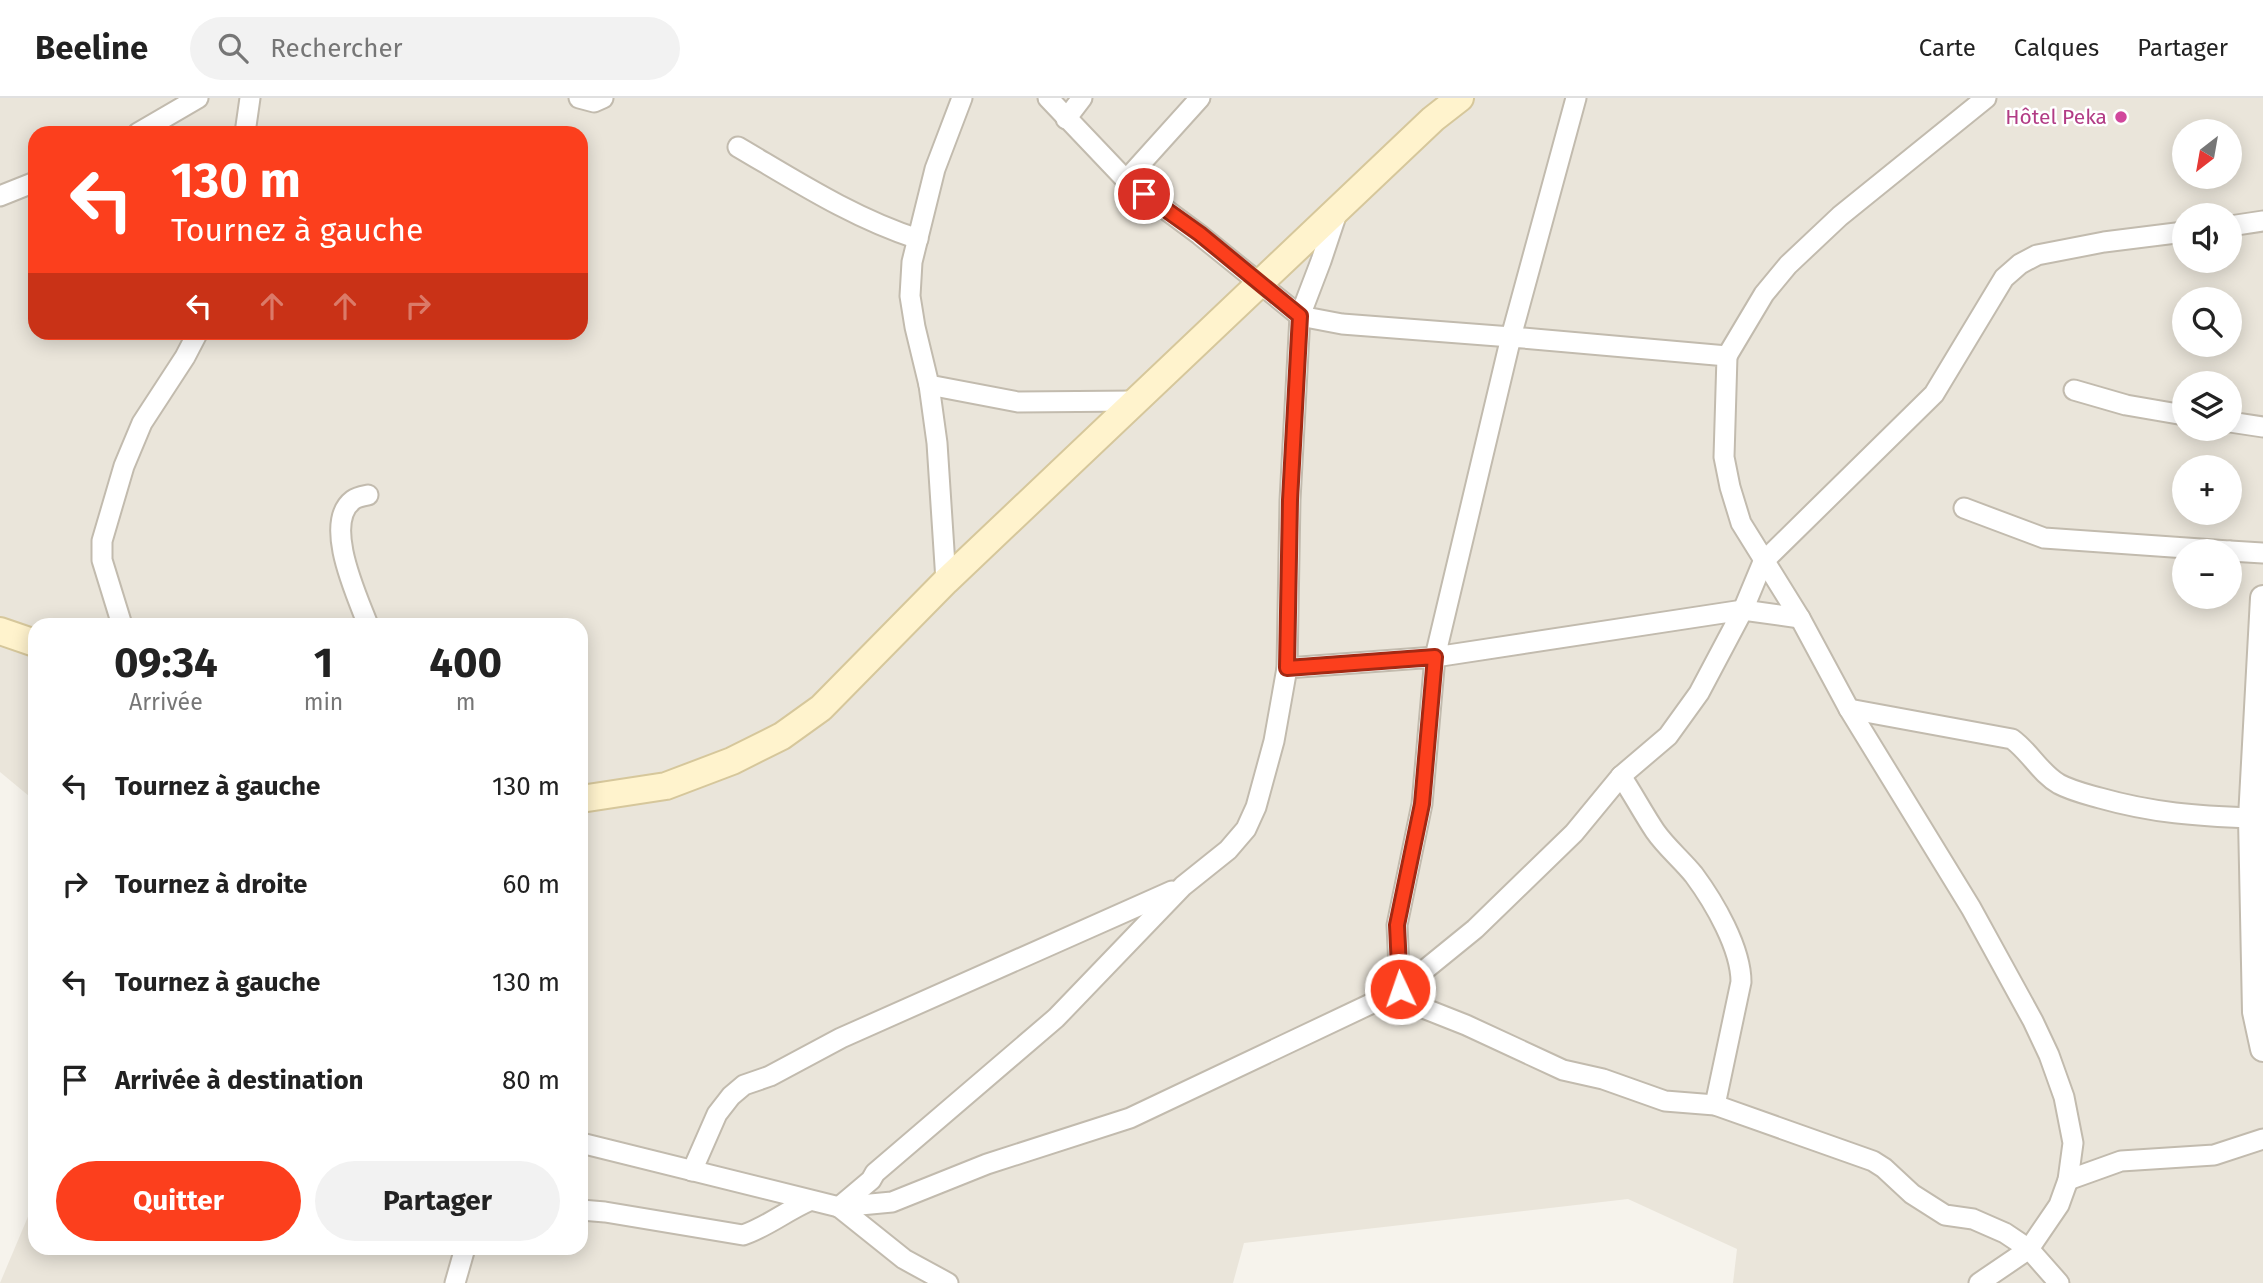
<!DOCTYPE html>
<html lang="fr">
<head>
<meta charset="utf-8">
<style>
  :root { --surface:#fff; --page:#f2f2f2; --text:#222; --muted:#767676; --line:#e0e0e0; --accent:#fc3f1d }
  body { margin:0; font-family:"Fira Sans",sans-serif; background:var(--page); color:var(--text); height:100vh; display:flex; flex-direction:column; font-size:26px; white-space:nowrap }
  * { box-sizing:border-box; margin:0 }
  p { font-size:23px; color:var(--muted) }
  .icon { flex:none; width:38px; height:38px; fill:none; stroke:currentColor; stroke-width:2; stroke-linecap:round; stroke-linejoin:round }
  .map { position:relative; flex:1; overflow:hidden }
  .details { position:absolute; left:28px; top:520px; width:560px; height:637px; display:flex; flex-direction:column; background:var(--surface); border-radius:21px; box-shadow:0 4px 18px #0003 }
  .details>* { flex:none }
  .guide { position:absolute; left:28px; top:28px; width:560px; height:214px; border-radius:21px; box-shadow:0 4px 18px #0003; background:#fc3f1d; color:#fff; overflow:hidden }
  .needle { width:46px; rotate:211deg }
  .buttons { position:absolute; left:2172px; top:21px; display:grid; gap:14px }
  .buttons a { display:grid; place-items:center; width:70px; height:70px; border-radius:50%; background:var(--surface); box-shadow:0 4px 18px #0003; font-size:35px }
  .pin { position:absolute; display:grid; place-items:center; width:60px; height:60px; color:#fff; margin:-30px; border:4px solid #fff; border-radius:50%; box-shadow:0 2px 7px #0007 }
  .me { position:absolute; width:77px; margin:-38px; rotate:357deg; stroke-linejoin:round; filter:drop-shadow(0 0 5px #0008) }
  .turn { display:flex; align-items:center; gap:24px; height:147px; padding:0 28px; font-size:32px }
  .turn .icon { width:91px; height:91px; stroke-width:2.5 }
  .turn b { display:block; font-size:49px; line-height:60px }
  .lanes { display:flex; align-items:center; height:66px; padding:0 28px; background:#0003; justify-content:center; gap:35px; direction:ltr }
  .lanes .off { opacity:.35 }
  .eta { display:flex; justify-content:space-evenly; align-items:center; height:119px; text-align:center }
  .eta b { font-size:42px; font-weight:700; line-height:49px }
  .action { display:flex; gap:14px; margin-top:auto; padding:14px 28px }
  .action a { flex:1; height:80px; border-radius:42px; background:var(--accent); color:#fff; font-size:28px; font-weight:700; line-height:80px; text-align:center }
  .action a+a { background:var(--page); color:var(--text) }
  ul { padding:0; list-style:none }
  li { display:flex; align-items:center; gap:21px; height:98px; padding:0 28px }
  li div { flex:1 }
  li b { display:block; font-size:26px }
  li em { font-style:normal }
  header { display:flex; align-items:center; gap:42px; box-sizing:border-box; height:98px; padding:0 35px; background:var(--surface); border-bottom:2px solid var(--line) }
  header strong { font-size:33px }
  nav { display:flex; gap:38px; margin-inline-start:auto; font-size:24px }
  .search { width:490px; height:63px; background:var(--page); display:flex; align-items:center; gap:18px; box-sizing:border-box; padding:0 24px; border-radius:38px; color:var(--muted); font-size:26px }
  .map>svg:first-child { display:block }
</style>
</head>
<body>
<header>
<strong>Beeline</strong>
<div class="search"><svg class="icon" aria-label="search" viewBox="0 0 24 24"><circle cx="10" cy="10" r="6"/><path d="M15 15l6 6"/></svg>Rechercher</div>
<nav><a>Carte</a><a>Calques</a><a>Partager</a></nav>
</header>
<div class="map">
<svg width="2263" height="1185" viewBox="0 0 2263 1185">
  <rect width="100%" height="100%" fill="#f6f3ec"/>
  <!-- residential -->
  <path fill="#eae5da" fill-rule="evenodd" d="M0,0h2263v1185h-530l4,-34 -109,-50 -384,44 -11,40h-1233l35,-83v48h546v-623h-546v176l-35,-29zM2184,33h46v46h-46zM35,35h546v199h-546zM2184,117h46v46h-46zM2184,201h46v46h-46zM2184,285h46v46h-46zM2184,369h46v46h-46zM2184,453h46v46h-46z"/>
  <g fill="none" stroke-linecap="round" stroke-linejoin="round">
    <defs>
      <g id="minor">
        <polyline points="579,0 594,4 603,0"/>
        <polyline points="962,0 935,71 912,164 910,198 915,229 929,287 1018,304 1137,303"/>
        <polyline points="1048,0 1126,82"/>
        <polyline points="1200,0 1126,82 1200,137 1300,218 1342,226 1511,239 1576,0"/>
        <polyline points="1066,21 1082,0"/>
        <polyline points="138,35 198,0"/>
        <polyline points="245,35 250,0"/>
        <path d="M738,49c58,34 115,71 180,92"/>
        <polyline points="0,98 35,84"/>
        <polyline points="2230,128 2263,123"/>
        <polyline points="1727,258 1764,196 1788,167 1840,118 1986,0"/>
        <polyline points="929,287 937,345 946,483"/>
        <polyline points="2074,292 2126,307 2184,317"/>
        <polyline points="2230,324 2263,329"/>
        <path d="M368,397c-5,1 -11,2 -15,5 -31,23 5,98 15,125"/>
        <polyline points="1964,410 2044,440 2229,453"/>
        <polyline points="2230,453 2263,455"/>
        <polyline points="1800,520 1743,512 1763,464 1934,296 2004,180 2020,166 2037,157 2104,144 2184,134"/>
        <polyline points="122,527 102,462 102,443 124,368 142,325 185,259 198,234"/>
        <polyline points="1287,570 1435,559 1422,706 1397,827 1400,892 1423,910 1466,927 1563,972 1603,981 1665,1003 1715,1007 1873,1063 1884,1070 1912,1096 1945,1117 1973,1121 2005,1135 2029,1151 2059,1185"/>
        <path d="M1849,611l163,30c18,13 28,34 47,45 13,7 27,10 41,14 53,15 97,18 151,20"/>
        <path d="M1621,678c12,18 22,37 34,55 11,16 27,29 39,44 20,27 47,73 47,107l-26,123"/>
        <polyline points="581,1045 839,1109 892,1104 987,1066 1130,1020 1400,892 1475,831 1574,735 1621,678 1668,638 1699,595 1743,512 1435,559 1511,239 1727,258 1724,359 1730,389 1741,425 1800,520 1849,611 1971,810 2033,923 2049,957 2064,999 2073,1045 2068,1082 2059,1107 2029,1151 1979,1185"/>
        <polyline points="692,1073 717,1016 731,998 744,987 770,978 841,940 1172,793"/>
        <polyline points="2068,1082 2121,1063 2214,1057 2263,1041"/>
        <polyline points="839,1109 871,1082 875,1075 1056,920 1183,788 1228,752 1246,731 1256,709 1274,643 1287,570 1290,402 1300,218 1321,163 1338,112"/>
        <polyline points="839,1109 904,1161 948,1185"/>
        <path d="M581,1112l24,2 138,23c24,-8 43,-24 66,-34"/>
        <polyline points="455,1185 465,1150"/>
      </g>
      <polyline id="tertiary" points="2263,500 2251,720 2255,914 2263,951"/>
      <g id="secondary">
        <polyline points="0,533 35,545"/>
        <polyline points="581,701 666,688 732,663 782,638 821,610 946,483 1433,21 1460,0"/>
      </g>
    </defs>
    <!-- minor casing -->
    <use href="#minor" stroke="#c2bbae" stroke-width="23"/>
    <!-- tertiary casing -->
    <use href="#tertiary" stroke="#c2bbae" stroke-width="28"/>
    <!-- secondary casing -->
    <use href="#secondary" stroke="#d6c79b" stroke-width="30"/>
    <!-- minor -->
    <use href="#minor" stroke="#fff" stroke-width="19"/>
    <!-- tertiary -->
    <use href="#tertiary" stroke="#fff" stroke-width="24"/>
    <!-- secondary -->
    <use href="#secondary" stroke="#fff3cd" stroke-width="26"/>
  </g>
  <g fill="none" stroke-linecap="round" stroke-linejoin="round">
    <defs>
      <polyline id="route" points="1144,96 1200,136 1300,218 1290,402 1287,570 1435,559 1422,706 1397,827 1400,891"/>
    </defs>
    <!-- route casing -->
    <use href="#route" stroke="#a42913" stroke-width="18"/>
    <!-- route -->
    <use href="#route" stroke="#fc3f1d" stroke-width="12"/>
  </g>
  <!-- markers -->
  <circle fill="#d1479c" stroke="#fff" stroke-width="2.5" cx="2121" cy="19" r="7"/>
  <g text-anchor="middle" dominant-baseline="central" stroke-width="5" stroke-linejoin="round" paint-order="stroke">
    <!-- hotel labels -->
    <g font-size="21" fill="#b23c85" stroke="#fff" text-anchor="end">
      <text x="2107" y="19">Hôtel Peka</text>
    </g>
  </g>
</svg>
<div class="buttons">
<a><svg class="needle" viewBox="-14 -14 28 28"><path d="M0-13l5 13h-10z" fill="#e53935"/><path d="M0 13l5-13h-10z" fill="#767676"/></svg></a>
<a><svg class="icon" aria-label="sound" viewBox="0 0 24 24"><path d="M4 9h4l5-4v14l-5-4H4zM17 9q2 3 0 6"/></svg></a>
<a><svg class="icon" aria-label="search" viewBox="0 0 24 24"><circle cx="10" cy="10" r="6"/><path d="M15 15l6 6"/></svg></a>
<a><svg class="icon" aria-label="layers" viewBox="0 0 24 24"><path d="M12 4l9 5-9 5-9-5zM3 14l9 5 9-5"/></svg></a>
<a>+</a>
<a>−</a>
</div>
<div class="pin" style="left:1144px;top:96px;background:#d93025"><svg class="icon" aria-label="arrive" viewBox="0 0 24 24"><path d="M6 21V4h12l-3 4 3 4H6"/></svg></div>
<svg class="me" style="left:1400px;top:891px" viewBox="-20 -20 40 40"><circle r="17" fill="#fc3f1d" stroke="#fff" stroke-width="3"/><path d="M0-11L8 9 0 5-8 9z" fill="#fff"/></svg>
<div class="guide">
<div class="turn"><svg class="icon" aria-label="left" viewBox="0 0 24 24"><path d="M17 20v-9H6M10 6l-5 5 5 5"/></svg><div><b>130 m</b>Tournez à gauche</div></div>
<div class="lanes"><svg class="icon" aria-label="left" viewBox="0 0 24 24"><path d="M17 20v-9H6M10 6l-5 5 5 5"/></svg><svg class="icon off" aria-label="ahead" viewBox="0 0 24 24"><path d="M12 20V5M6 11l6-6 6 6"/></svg><svg class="icon off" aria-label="ahead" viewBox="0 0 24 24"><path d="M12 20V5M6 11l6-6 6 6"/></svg><svg class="icon off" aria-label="right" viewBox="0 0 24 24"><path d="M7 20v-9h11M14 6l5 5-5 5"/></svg></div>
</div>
<section class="details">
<div class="eta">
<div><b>09:34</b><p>Arrivée</p></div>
<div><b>1</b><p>min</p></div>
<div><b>400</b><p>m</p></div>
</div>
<ul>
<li><svg class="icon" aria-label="left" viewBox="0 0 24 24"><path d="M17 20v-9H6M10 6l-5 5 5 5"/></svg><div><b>Tournez à gauche</b></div><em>130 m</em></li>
<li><svg class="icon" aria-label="right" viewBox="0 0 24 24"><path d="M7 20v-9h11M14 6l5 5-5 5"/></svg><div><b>Tournez à droite</b></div><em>60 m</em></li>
<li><svg class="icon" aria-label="left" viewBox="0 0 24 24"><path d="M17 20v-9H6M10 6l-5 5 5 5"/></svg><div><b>Tournez à gauche</b></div><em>130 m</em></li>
<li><svg class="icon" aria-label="arrive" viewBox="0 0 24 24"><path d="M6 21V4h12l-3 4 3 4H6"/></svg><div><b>Arrivée à destination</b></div><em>80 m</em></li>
</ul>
<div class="action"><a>Quitter</a><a>Partager</a></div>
</section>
</div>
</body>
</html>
